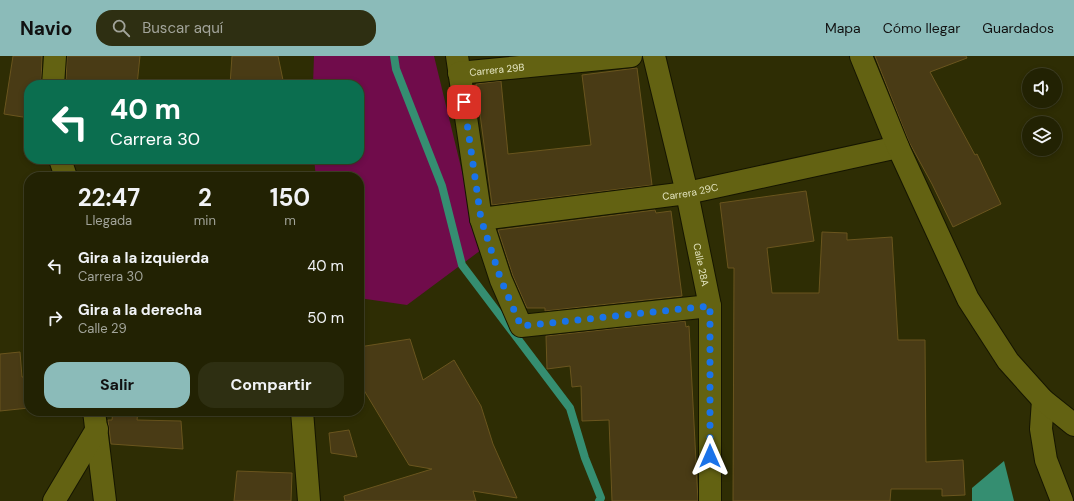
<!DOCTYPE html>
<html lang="es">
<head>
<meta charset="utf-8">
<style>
  :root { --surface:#222203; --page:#2e2f12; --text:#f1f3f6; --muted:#a2a49a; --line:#3f3f25; --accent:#8bbbb9 }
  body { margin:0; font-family:"DM Sans",sans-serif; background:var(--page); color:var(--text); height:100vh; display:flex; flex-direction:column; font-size:15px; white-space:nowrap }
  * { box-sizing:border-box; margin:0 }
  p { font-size:13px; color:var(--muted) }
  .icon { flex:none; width:22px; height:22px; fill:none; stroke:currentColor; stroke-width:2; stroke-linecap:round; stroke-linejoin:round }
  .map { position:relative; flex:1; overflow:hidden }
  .drawer { position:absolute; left:24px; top:116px; width:340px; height:244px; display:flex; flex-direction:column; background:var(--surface); border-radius:16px; box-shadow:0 2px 6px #0003,0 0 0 1px var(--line) }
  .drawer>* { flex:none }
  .guide { position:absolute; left:24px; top:24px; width:340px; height:84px; border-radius:16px; box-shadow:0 2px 6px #0003,0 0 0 1px var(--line); background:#0b6e4f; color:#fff; overflow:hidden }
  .controls { position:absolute; left:1022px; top:12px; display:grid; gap:8px }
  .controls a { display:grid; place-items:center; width:40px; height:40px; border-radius:50%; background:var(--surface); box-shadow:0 2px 6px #0003,0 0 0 1px var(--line); font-size:20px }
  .pin { position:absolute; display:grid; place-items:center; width:34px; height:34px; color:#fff; margin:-17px; border-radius:8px; box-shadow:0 2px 6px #0006 }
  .me { position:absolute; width:44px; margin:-22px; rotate:0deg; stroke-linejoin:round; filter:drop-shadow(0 0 3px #0008) }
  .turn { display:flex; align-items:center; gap:14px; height:84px; padding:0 20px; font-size:18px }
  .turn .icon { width:52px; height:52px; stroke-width:2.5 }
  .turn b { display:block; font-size:28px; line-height:34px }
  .eta { display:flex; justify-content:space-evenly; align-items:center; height:68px; text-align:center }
  .eta b { font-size:24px; font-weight:700; line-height:28px }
  .action { display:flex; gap:8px; margin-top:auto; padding:8px 20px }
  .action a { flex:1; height:46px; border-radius:16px; background:var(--accent); color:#111; font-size:16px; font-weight:700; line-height:46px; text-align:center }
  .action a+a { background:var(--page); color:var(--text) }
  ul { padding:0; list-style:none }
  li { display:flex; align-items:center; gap:12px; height:52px; padding:0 20px }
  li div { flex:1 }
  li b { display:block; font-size:15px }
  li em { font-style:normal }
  header { display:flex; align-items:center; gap:24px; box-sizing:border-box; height:56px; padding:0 20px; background:var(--accent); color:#111 }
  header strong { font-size:19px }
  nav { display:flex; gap:22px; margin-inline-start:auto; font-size:14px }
  .search { width:280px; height:36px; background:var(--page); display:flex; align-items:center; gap:10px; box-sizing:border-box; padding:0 14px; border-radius:16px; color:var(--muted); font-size:15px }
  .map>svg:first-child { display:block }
</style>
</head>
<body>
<header>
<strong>Navio</strong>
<div class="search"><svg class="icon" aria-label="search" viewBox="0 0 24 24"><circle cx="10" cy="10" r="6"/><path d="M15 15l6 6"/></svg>Buscar aquí</div>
<nav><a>Mapa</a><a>Cómo llegar</a><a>Guardados</a></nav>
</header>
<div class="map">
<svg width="1074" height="445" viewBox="0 0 1074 445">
  <rect width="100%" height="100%" fill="#2e2d04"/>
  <!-- green -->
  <polygon fill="#700c4b" points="314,0 434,0 481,194 407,249 359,242 359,121 316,121 314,103 359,103 359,29 313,29"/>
  <!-- water -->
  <polygon fill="#358e71" points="1004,405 1014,445 972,445 972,432"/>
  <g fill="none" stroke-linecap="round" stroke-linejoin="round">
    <!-- stream -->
    <polyline stroke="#358e71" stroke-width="8" points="394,0 396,13 442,130 462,209 570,352 585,402 601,442 599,445"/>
  </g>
  <!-- building -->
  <g fill="#493b15" stroke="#6a551e">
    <polygon points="13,0 42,0 41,29 29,29 29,62 4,58"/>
    <polygon points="67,0 140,0 137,29 66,29"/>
    <polygon points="232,0 278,0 284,29 230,29"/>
    <polygon points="875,0 966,0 967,2 930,16 975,99 977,98 1001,148 953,171 932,128 909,86"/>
    <polygon points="637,12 652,129 492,149 476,28 501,25 508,98 591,89 582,19"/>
    <polygon points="806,135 814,185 767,192 772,237 819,237 822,176 847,177 847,184 892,181 898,284 925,284 926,406 963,404 965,439 942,440 942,433 891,433 890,445 733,445 734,212 728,212 720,147"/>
    <polygon points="655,154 656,157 671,155 682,240 545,255 545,252 527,252 513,220 498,174"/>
    <polygon points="685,265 686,271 689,270 698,445 612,445 609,364 582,365 581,330 572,331 570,310 547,313 546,280"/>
    <polygon points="410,283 423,324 454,304 481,350 493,388 517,442 473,435 476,445 345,445 344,440 432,413 409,409 359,326 359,291"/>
    <polygon points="20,296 22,321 26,321 29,335 29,352 0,355 0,298"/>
    <polygon points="113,355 138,355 137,364 181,365 183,393 111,388 108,364 112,364"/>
    <polygon points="349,374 357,401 331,397 329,377"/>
    <polygon points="237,415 292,417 291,445 234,445"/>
  </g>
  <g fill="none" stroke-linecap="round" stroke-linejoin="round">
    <defs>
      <g id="minor">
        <polyline points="457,0 481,163 501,224 521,270 710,250"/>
        <path id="s1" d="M459,17l172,-17"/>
        <polyline points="53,29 55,0"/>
        <polyline points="60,103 66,121"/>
        <path id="s2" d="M481,163l206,-26 211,-46"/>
        <polyline points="1043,344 1041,373 1046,404 1062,445"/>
        <polyline points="94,355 105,445"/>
        <polyline points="302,355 309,445"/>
        <polyline points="54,445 97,373"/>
      </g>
      <g id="tertiary">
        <path id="s3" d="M654,0l33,137 23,113v195"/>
        <polyline points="861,0 898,91 968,243 1008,305 1043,344 1074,369"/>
      </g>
    </defs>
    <!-- minor casing -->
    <use href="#minor" stroke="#151501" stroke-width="24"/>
    <!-- tertiary casing -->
    <use href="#tertiary" stroke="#151501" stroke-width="24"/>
    <!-- minor -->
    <use href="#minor" stroke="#636212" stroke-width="22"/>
    <!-- tertiary -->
    <use href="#tertiary" stroke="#636212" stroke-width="22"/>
  </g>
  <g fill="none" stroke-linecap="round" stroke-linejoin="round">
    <!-- route -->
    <polyline stroke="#1a73e8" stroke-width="7" stroke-dasharray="0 12.6" points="464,46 481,163 501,224 521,270 710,250 710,400"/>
  </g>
  <g text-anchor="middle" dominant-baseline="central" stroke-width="3.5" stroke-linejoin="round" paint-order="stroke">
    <!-- street labels -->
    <g font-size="10" fill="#e4e5c1" stroke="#242300">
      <text stroke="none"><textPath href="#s1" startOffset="38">Carrera 29B</textPath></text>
      <text stroke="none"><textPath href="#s2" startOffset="211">Carrera 29C</textPath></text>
      <text stroke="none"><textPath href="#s3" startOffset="214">Calle 28A</textPath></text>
    </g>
  </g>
</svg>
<div class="controls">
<a><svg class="icon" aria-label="sound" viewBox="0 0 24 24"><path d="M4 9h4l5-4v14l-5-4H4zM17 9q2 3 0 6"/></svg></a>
<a><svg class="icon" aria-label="layers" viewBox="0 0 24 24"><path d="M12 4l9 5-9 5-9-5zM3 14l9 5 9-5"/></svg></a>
</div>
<div class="pin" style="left:464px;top:46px;background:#d93025"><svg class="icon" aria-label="arrive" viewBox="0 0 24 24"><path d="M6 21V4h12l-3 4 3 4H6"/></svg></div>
<svg class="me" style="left:710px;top:400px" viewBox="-20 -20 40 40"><path d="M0-17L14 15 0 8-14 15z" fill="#1a73e8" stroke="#fff" stroke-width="4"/></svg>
<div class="guide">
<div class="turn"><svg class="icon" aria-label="left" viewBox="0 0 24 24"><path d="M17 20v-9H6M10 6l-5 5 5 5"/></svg><div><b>40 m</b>Carrera 30</div></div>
</div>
<section class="drawer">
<div class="eta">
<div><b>22:47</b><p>Llegada</p></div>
<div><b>2</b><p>min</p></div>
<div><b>150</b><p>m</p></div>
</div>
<ul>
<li><svg class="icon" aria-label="left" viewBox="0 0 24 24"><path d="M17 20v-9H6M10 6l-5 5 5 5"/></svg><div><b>Gira a la izquierda</b><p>Carrera 30</p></div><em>40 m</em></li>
<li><svg class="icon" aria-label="right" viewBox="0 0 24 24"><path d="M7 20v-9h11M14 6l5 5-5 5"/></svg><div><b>Gira a la derecha</b><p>Calle 29</p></div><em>50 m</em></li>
</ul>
<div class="action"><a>Salir</a><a>Compartir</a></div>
</section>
</div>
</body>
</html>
